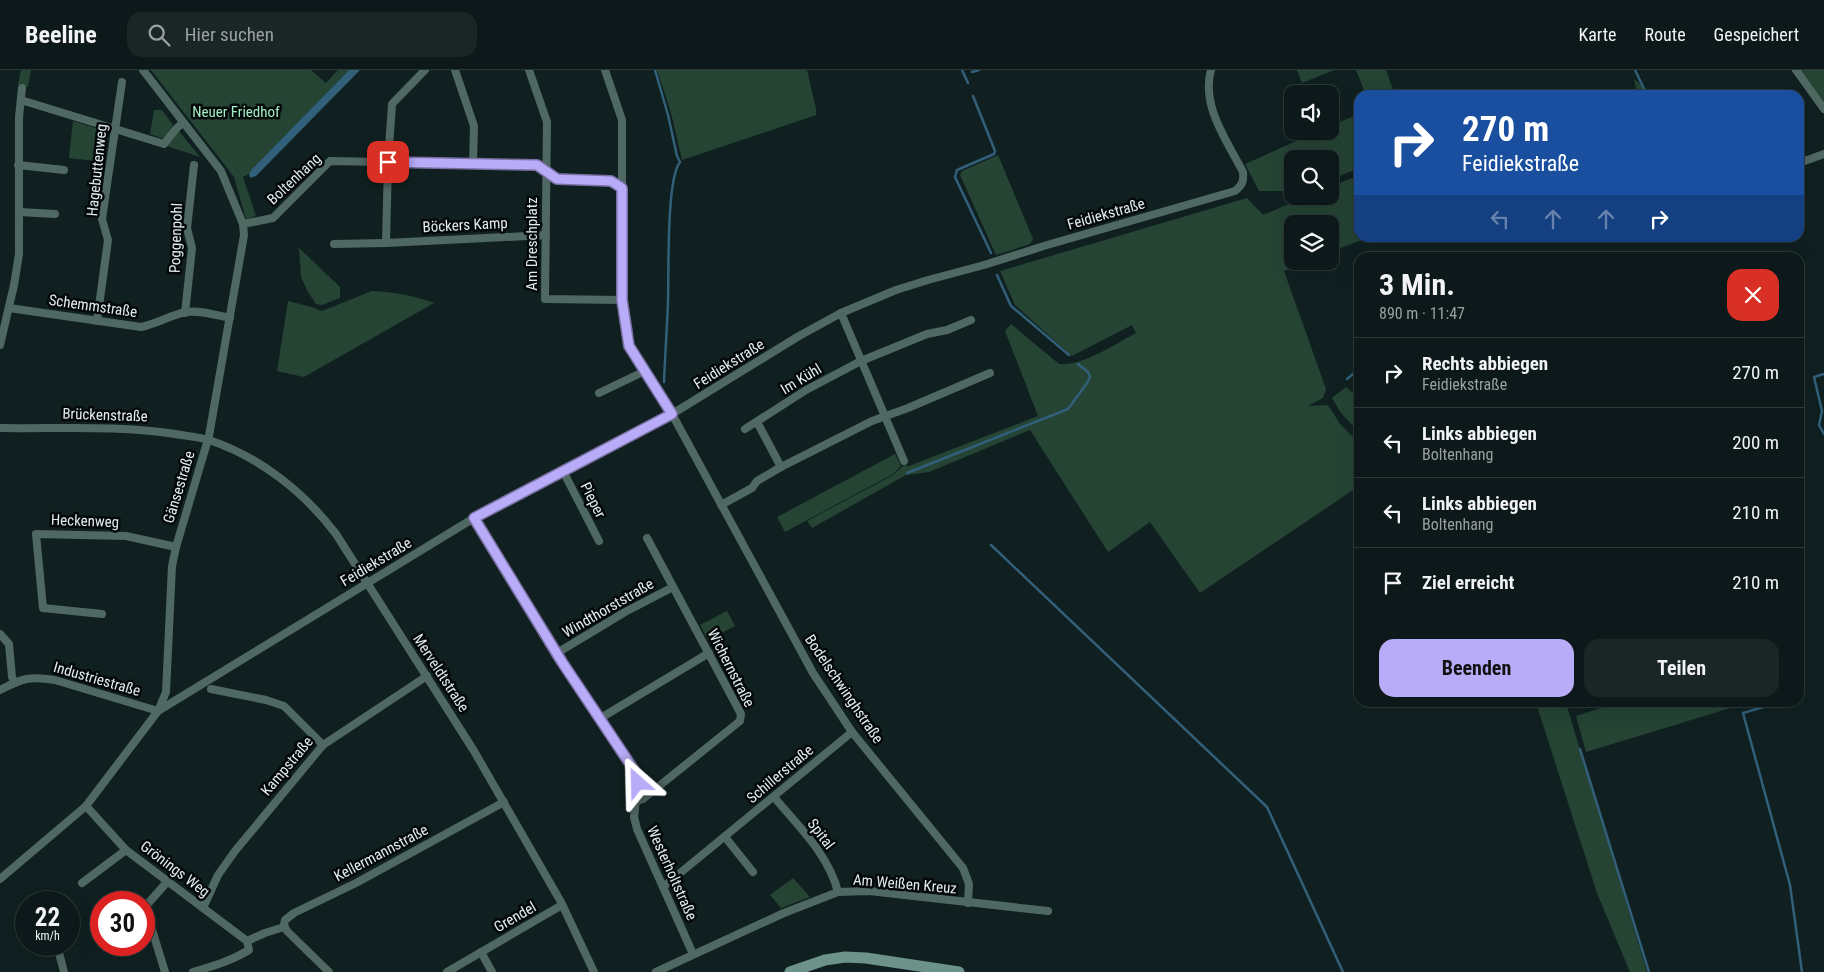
<!DOCTYPE html>
<html lang="de">
<head>
<meta charset="utf-8">
<style>
  :root { --surface:#0c1819; --page:#1a2526; --text:#f1f3f6; --muted:#9aa0a2; --line:#2c3738; --accent:#b8abf7 }
  body { margin:0; font-family:"Roboto Condensed",sans-serif; background:var(--page); color:var(--text); height:100vh; display:flex; flex-direction:column; font-size:19px; white-space:nowrap }
  * { box-sizing:border-box; margin:0 }
  p { font-size:16px; color:var(--muted) }
  .icon { flex:none; width:28px; height:28px; fill:none; stroke:currentColor; stroke-width:2; stroke-linecap:round; stroke-linejoin:round }
  .map { position:relative; flex:1; overflow:hidden }
  .panel { position:absolute; left:1354px; top:182px; width:450px; height:455px; display:flex; flex-direction:column; background:var(--surface); border-radius:15px; box-shadow:0 5px 20px #0002,0 0 0 1px var(--line) }
  .panel>* { flex:none }
  .top-card { position:absolute; left:1354px; top:20px; width:450px; height:152px; border-radius:15px; box-shadow:0 5px 20px #0002,0 0 0 1px var(--line); background:#1a4fa0; color:#fff; overflow:hidden }
  .tools { position:absolute; left:1284px; top:15px; display:grid; gap:10px }
  .tools a { display:grid; place-items:center; width:55px; height:55px; border-radius:10px; background:var(--surface); box-shadow:0 5px 20px #0002,0 0 0 1px var(--line); font-size:25px }
  .speed { position:absolute; left:15px; top:821px; display:flex; gap:10px; font-size:25px; font-weight:700; text-align:center }
  .speed>* { display:grid; place-content:center; width:65px; height:65px; border-radius:50%; background:var(--surface); box-shadow:0 5px 20px #0002,0 0 0 1px var(--line); line-height:1 }
  .speed small { font-size:12px; font-weight:400 }
  .speed .limit { border:8px solid #d22; background:#fff; color:#111 }
  .pin { position:absolute; display:grid; place-items:center; width:42px; height:42px; color:#fff; margin:-21px; border-radius:10px; box-shadow:0 2px 8px #0006 }
  .me { position:absolute; width:55px; margin:-28px; rotate:335deg; stroke-linejoin:round; filter:drop-shadow(0 0 4px #0008) }
  .turn { display:flex; align-items:center; gap:18px; height:105px; padding:0 25px; font-size:22px }
  .turn .icon { width:65px; height:65px; stroke-width:2.5 }
  .turn b { display:block; font-size:35px; line-height:42px }
  .lanes { display:flex; align-items:center; height:48px; padding:0 25px; background:#0003; justify-content:center; gap:25px; direction:ltr }
  .lanes .off { opacity:.35 }
  .round { display:grid; place-items:center; flex:none; width:52px; height:52px; border-radius:15px; background:var(--page) }
  .overview { display:flex; align-items:center; justify-content:space-between; height:85px; padding:0 25px }
  h1 { font-size:30px; font-weight:700; line-height:38px }
  .cta { display:flex; gap:10px; margin-top:auto; padding:10px 25px }
  .cta a { flex:1; height:58px; border-radius:15px; background:var(--accent); color:#111; font-size:20px; font-weight:700; line-height:58px; text-align:center }
  .cta a+a { background:var(--page); color:var(--text) }
  ul { padding:0; list-style:none }
  li { display:flex; align-items:center; gap:15px; height:70px; padding:0 25px; border-top:1px solid var(--line) }
  li div { flex:1 }
  li b { display:block; font-size:19px }
  li em { font-style:normal }
  header { display:flex; align-items:center; gap:30px; box-sizing:border-box; height:70px; padding:0 25px; background:var(--surface); border-bottom:1px solid var(--line) }
  header strong { font-size:24px }
  nav { display:flex; gap:28px; margin-inline-start:auto; font-size:18px }
  .search { width:350px; height:45px; background:var(--page); display:flex; align-items:center; gap:12px; box-sizing:border-box; padding:0 18px; border-radius:15px; color:var(--muted); font-size:19px }
  .map>svg:first-child { display:block }
</style>
</head>
<body>
<header>
<strong>Beeline</strong>
<div class="search"><svg class="icon" aria-label="search" viewBox="0 0 24 24"><circle cx="10" cy="10" r="6"/><path d="M15 15l6 6"/></svg>Hier suchen</div>
<nav><a>Karte</a><a>Route</a><a>Gespeichert</a></nav>
</header>
<div class="map">
<svg width="1824" height="902" viewBox="0 0 1824 902">
  <rect width="100%" height="100%" fill="#102021"/>
  <!-- green -->
  <g fill="#254434">
    <polygon points="21,0 31,0 28,17 18,15"/>
    <polygon points="151,0 311,0 326,13 338,0 349,0 252,99 249,104 243,107 256,146 246,149 234,107"/>
    <polygon points="657,0 807,0 816,39 816,45 682,90 671,43"/>
    <polygon points="1297,0 1334,0 1302,13"/>
    <polygon points="1356,0 1386,0 1395,25 1366,25"/>
    <polygon points="1801,0 1824,0 1824,33"/>
    <polygon points="1634,9 1649,21 1651,25 1637,25"/>
    <polygon points="154,40 162,40 173,55 165,67 162,68 150,64"/>
    <polygon points="1359,44 1359,98 1330,110 1330,89 1292,89 1292,121 1259,121 1245,94 1319,61 1330,61 1330,56"/>
    <polygon points="73,51 105,61 108,64 105,92 69,88"/>
    <polygon points="178,60 200,87 167,76"/>
    <polygon points="998,85 1033,169 1030,174 996,185 960,105 962,101"/>
    <path d="M1359,105v63h8l-37,14v-28h-38v37h15l-23,10 42,118 -3,9 -15,8 20,-1 12,19 19,19v43l-159,107 -50,-71 -42,30 -78,-122 -101,42 -23,3 -94,53 -5,-7 86,-46 11,-10 5,1 129,-50 -33,-85 6,-7 48,40c25,2 56,-20 77,-31l-4,-8 -60,31 -57,-51 -15,-34 247,-73 16,17 45,-19h22v-9z"/>
    <polygon points="299,178 340,217 340,228 322,235 316,234 308,222 301,207"/>
    <path d="M372,221c22,1 41,4 62,12l-130,74 -27,-6 11,-70 23,6 11,4z"/>
    <polygon points="1346,317 1359,328 1359,362 1341,343 1332,328"/>
    <polygon points="895,384 901,396 893,404 785,462 777,447"/>
    <polygon points="727,541 735,556 708,570 700,555"/>
    <polygon points="1536,633 1566,633 1647,902 1630,902 1597,823"/>
    <polygon points="1616,633 1616,632 1747,633 1586,682 1576,646"/>
    <polygon points="793,808 810,827 781,838 770,825"/>
  </g>
  <!-- water -->
  <polygon fill="#325f79" points="349,0 360,0 256,106 250,108 249,104 252,99"/>
  <g fill="none" stroke-linecap="round" stroke-linejoin="round">
    <!-- stream -->
    <g stroke="#325f79" stroke-width="2.5">
      <path d="M655,0l13,45 9,41 3,6c-14,18 -11,113 -12,140 -1,27 -3,54 -4,80"/>
      <polyline points="962,0 968,13"/>
      <polyline points="1635,0 1646,23"/>
      <polyline points="972,2 979,0"/>
      <polyline points="973,26 995,81 994,84 957,100 955,107 991,183"/>
      <polyline points="997,205 1011,236 1069,285"/>
      <polyline points="1824,304 1814,307 1822,341 1819,355 1824,364"/>
      <polyline points="1347,309 1359,299"/>
      <polyline points="907,403 1068,339 1087,313 1090,307 1088,302 1078,294"/>
      <polyline points="991,475 1267,737 1343,902"/>
      <polyline points="1777,633 1743,643 1790,815 1802,902"/>
      <polyline points="1580,679 1649,902"/>
    </g>
    <!-- minor -->
    <g stroke="#506862" stroke-width="8">
      <polyline points="425,0 392,34 388,92 386,173 546,165"/>
      <polyline points="455,0 474,56 473,94"/>
      <polyline points="529,0 547,52 545,229 622,230"/>
      <polyline points="605,0 622,50 622,118"/>
      <polyline points="1796,0 1824,39"/>
      <polyline points="21,30 164,74 175,60 182,53"/>
      <polyline points="1799,93 1824,84"/>
      <polyline points="18,95 64,100"/>
      <polyline points="19,142 55,144"/>
      <polyline points="243,154 273,148 330,91 537,95 557,109 611,111 622,118 622,230 629,276 672,344 813,603 852,662 963,798 969,814 968,833"/>
      <polyline points="334,174 386,173"/>
      <path d="M9,238l132,19c15,-3 30,-12 45,-15 14,-2 30,3 44,6"/>
      <polyline points="185,243 192,178 187,158 194,95"/>
      <polyline points="841,243 904,391"/>
      <polyline points="97,251 108,170 102,149 122,12"/>
      <polyline points="0,275 14,215 19,184 19,47 22,18"/>
      <polyline points="599,323 645,301"/>
      <polyline points="757,352 781,397"/>
      <path d="M0,358c59,1 117,-3 175,6 11,2 24,3 34,6 51,17 95,52 127,94l138,217 87,151 33,70"/>
      <polyline points="745,359 806,320 861,291 927,264 947,260 971,250"/>
      <polyline points="563,401 599,471"/>
      <polyline points="721,435 752,418 757,411 781,397 872,351 908,338 990,303"/>
      <polyline points="474,448 562,592 634,700 638,713 634,747 637,759 693,884"/>
      <polyline points="102,544 43,538 36,464 126,466 176,477"/>
      <polyline points="0,564 9,574 12,607 15,613"/>
      <polyline points="557,583 625,542 673,517"/>
      <polyline points="211,619 266,630 284,636 323,675"/>
      <path d="M0,620c23,-12 29,-14 55,-10l103,31 316,-193 198,-104 127,-78 42,-23 55,-23 32,-10 56,-15 63,-20 188,-54c7,-6 9,-9 8,-19 -16,-31 -42,-66 -32,-102"/>
      <polyline points="599,649 709,583"/>
      <path d="M774,727c24,29 55,58 64,95"/>
      <polyline points="637,731 643,729 740,651 741,644 647,468"/>
      <path d="M86,736l40,44 121,91 2,9c-18,11 -36,16 -56,22"/>
      <polyline points="725,767 753,802"/>
      <polyline points="0,809 86,736 158,641 166,622 172,496 176,477 209,366 244,165 243,154 221,101 143,0"/>
      <polyline points="82,813 126,780"/>
      <polyline points="663,817 852,662"/>
      <polyline points="203,838 218,805 235,781 323,675 427,606"/>
      <polyline points="247,871 265,863 284,857"/>
      <polyline points="58,879 64,902"/>
      <polyline points="481,882 492,902"/>
      <polyline points="165,902 145,837 167,812"/>
      <polyline points="329,902 287,861 284,855 285,850 294,843 356,813 504,732"/>
      <polyline points="447,902 562,835"/>
      <polyline points="656,902 784,843 838,822 869,821 1048,841"/>
    </g>
    <!-- secondary -->
    <polyline stroke="#6c928a" stroke-width="11" points="790,902 825,890 845,887 866,888 959,902"/>
  </g>
  <g fill="none" stroke-linecap="round" stroke-linejoin="round">
    <defs>
      <polyline id="route" points="388,92 537,95 557,109 611,111 622,118 622,230 629,276 672,344 474,448 562,592 634,700 638,713"/>
    </defs>
    <!-- route casing -->
    <use href="#route" stroke="#786fa1" stroke-width="12"/>
    <!-- route -->
    <use href="#route" stroke="#b8abf7" stroke-width="9"/>
  </g>
  <g text-anchor="middle" dominant-baseline="central" stroke-width="5" stroke-linejoin="round" paint-order="stroke">
    <!-- park labels -->
    <g font-size="15" fill="#a1eec6" stroke="#040809">
      <text x="236" y="42">Neuer Friedhof</text>
    </g>
    <!-- street labels -->
    <g font-size="15" fill="#e3eded" stroke="#040809">
      <text transform="translate(97 100) rotate(-84)">Hagebuttenweg</text>
      <text transform="translate(294 109) rotate(-43)">Boltenhang</text>
      <text transform="translate(1106 144) rotate(-16)">Feidiekstraße</text>
      <text transform="translate(465 155) rotate(-3)">Böckers Kamp</text>
      <text transform="translate(176 168) rotate(-88)">Poggenpohl</text>
      <text transform="translate(532 174) rotate(-90)">Am Dreschplatz</text>
      <text transform="translate(93 236) rotate(8)">Schemmstraße</text>
      <text transform="translate(729 294) rotate(-32)">Feidiekstraße</text>
      <text transform="translate(801 309) rotate(-31)">Im Kühl</text>
      <text transform="translate(105 345) rotate(2)">Brückenstraße</text>
      <text transform="translate(179 417) rotate(-73)">Gänsestraße</text>
      <text transform="translate(593 430) rotate(63)">Pieper</text>
      <text transform="translate(85 451) rotate(2)">Heckenweg</text>
      <text transform="translate(376 492) rotate(-31)">Feidiekstraße</text>
      <text transform="translate(608 538) rotate(-30)">Windthorststraße</text>
      <text transform="translate(731 598) rotate(63)">Wichernstraße</text>
      <text transform="translate(441 603) rotate(57)">Merveldtstraße</text>
      <text transform="translate(97 609) rotate(16)">Industriestraße</text>
      <text transform="translate(844 619) rotate(56)">Bodelschwinghstraße</text>
      <text transform="translate(287 696) rotate(-50)">Kampstraße</text>
      <text transform="translate(780 704) rotate(-40)">Schillerstraße</text>
      <text transform="translate(821 764) rotate(53)">Spital</text>
      <text transform="translate(381 783) rotate(-28)">Kellermannstraße</text>
      <text transform="translate(175 799) rotate(37)">Grönings Weg</text>
      <text transform="translate(672 803) rotate(66)">Westerholtstraße</text>
      <text transform="translate(905 814) rotate(5)">Am Weißen Kreuz</text>
      <text transform="translate(515 847) rotate(-30)">Grendel</text>
    </g>
  </g>
</svg>
<div class="tools">
<a><svg class="icon" aria-label="sound" viewBox="0 0 24 24"><path d="M4 9h4l5-4v14l-5-4H4zM17 9q2 3 0 6"/></svg></a>
<a><svg class="icon" aria-label="search" viewBox="0 0 24 24"><circle cx="10" cy="10" r="6"/><path d="M15 15l6 6"/></svg></a>
<a><svg class="icon" aria-label="layers" viewBox="0 0 24 24"><path d="M12 4l9 5-9 5-9-5zM3 14l9 5 9-5"/></svg></a>
</div>
<div class="speed"><div>22<small>km/h</small></div><div class="limit">30</div></div>
<div class="pin" style="left:388px;top:92px;background:#d93025"><svg class="icon" aria-label="arrive" viewBox="0 0 24 24"><path d="M6 21V4h12l-3 4 3 4H6"/></svg></div>
<svg class="me" style="left:638px;top:713px" viewBox="-20 -20 40 40"><path d="M0-17L14 15 0 8-14 15z" fill="#b8abf7" stroke="#fff" stroke-width="4"/></svg>
<div class="top-card">
<div class="turn"><svg class="icon" aria-label="right" viewBox="0 0 24 24"><path d="M7 20v-9h11M14 6l5 5-5 5"/></svg><div><b>270 m</b>Feidiekstraße</div></div>
<div class="lanes"><svg class="icon off" aria-label="left" viewBox="0 0 24 24"><path d="M17 20v-9H6M10 6l-5 5 5 5"/></svg><svg class="icon off" aria-label="ahead" viewBox="0 0 24 24"><path d="M12 20V5M6 11l6-6 6 6"/></svg><svg class="icon off" aria-label="ahead" viewBox="0 0 24 24"><path d="M12 20V5M6 11l6-6 6 6"/></svg><svg class="icon" aria-label="right" viewBox="0 0 24 24"><path d="M7 20v-9h11M14 6l5 5-5 5"/></svg></div>
</div>
<section class="panel">
<div class="overview"><div><h1>3 Min.</h1><p>890 m · 11:47</p></div><a class="round" style="background:#d93025;color:#fff"><svg class="icon" aria-label="close" viewBox="0 0 24 24"><path d="M6 6l12 12M18 6L6 18"/></svg></a></div>
<ul>
<li><svg class="icon" aria-label="right" viewBox="0 0 24 24"><path d="M7 20v-9h11M14 6l5 5-5 5"/></svg><div><b>Rechts abbiegen</b><p>Feidiekstraße</p></div><em>270 m</em></li>
<li><svg class="icon" aria-label="left" viewBox="0 0 24 24"><path d="M17 20v-9H6M10 6l-5 5 5 5"/></svg><div><b>Links abbiegen</b><p>Boltenhang</p></div><em>200 m</em></li>
<li><svg class="icon" aria-label="left" viewBox="0 0 24 24"><path d="M17 20v-9H6M10 6l-5 5 5 5"/></svg><div><b>Links abbiegen</b><p>Boltenhang</p></div><em>210 m</em></li>
<li><svg class="icon" aria-label="arrive" viewBox="0 0 24 24"><path d="M6 21V4h12l-3 4 3 4H6"/></svg><div><b>Ziel erreicht</b></div><em>210 m</em></li>
</ul>
<div class="cta"><a>Beenden</a><a>Teilen</a></div>
</section>
</div>
</body>
</html>
